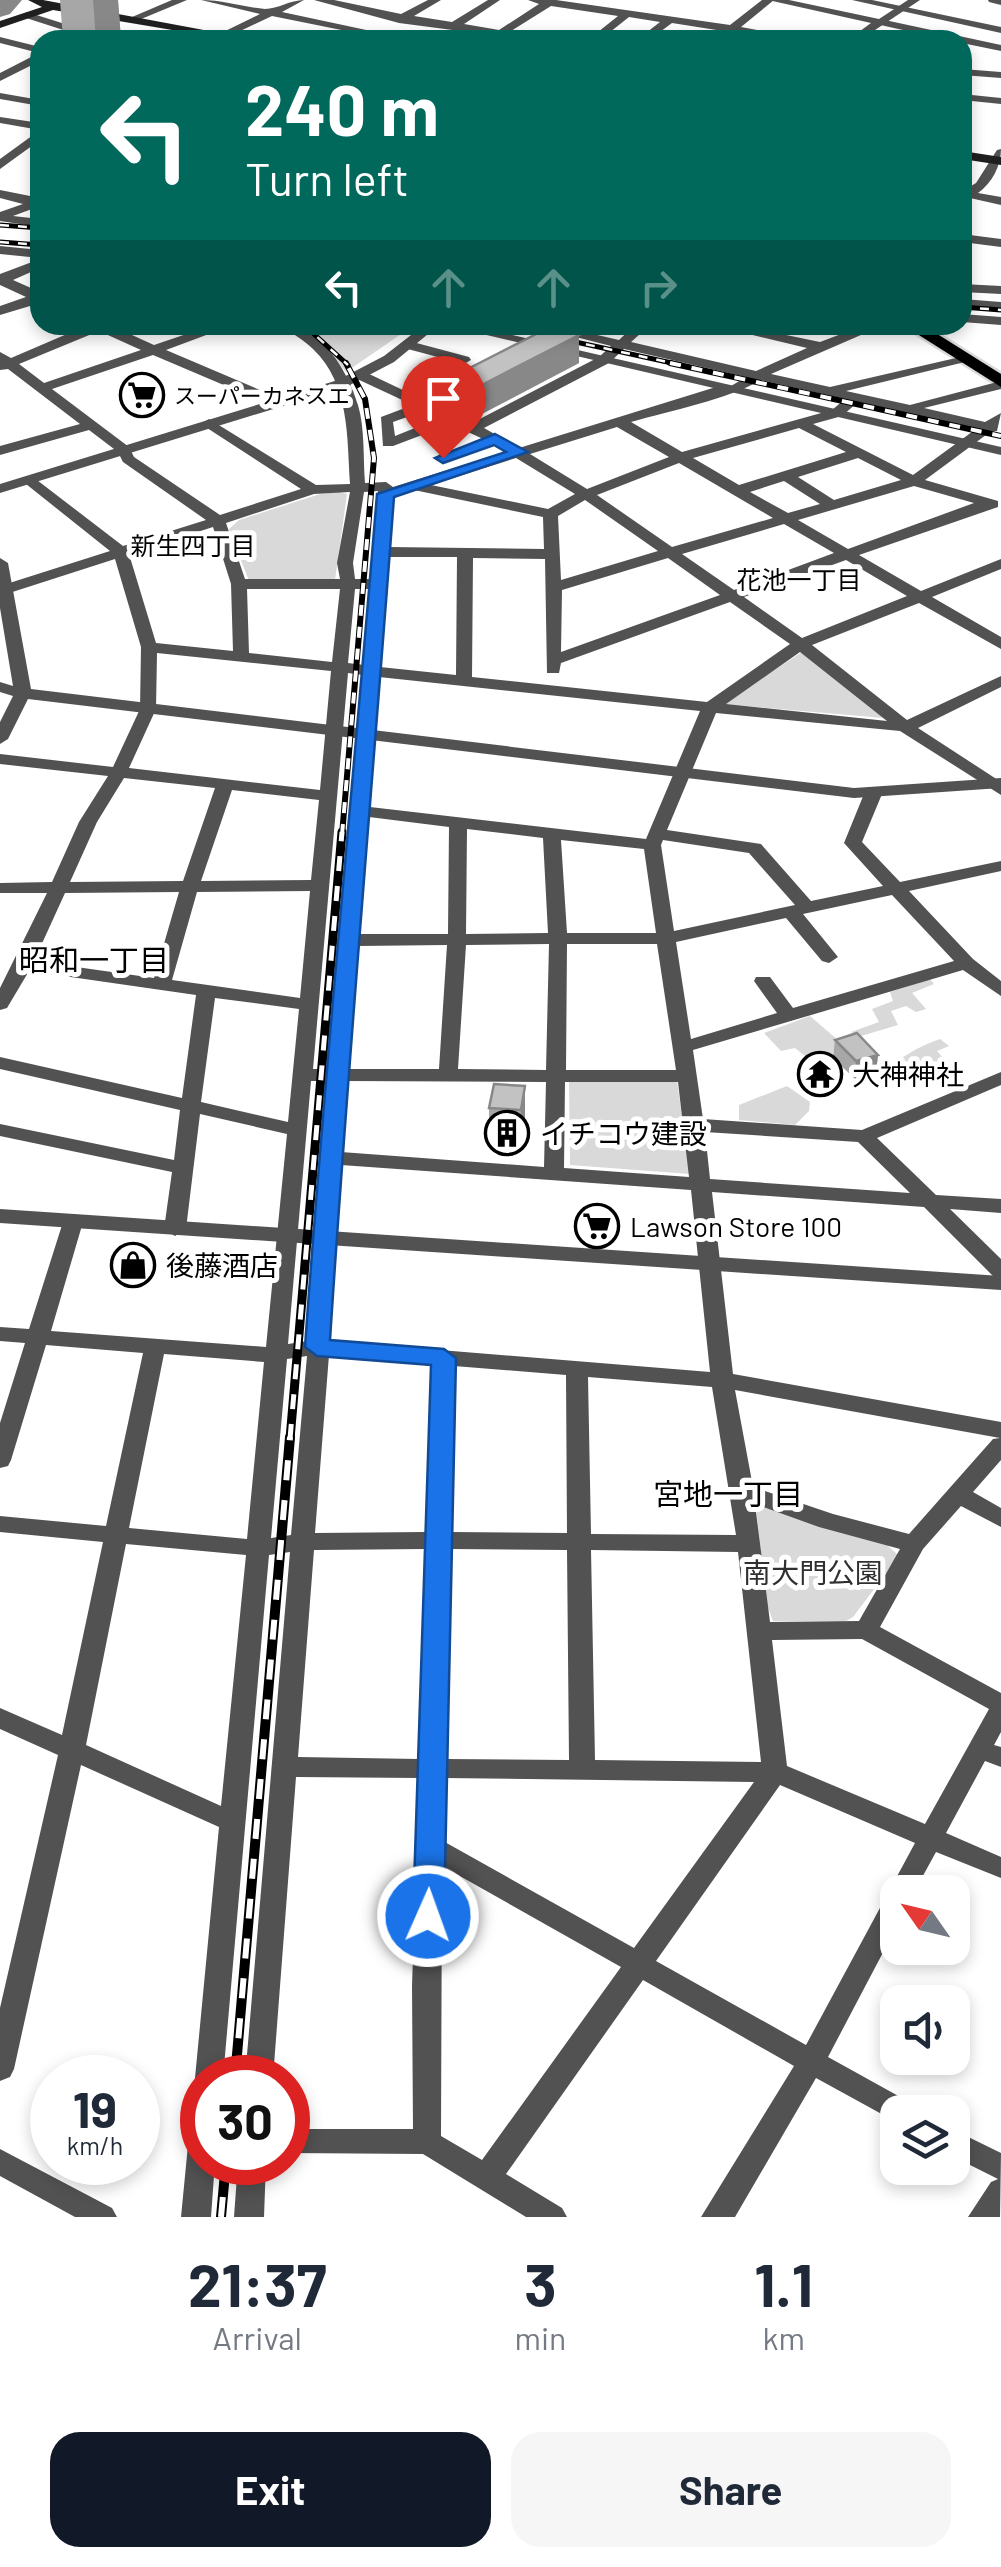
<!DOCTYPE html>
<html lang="en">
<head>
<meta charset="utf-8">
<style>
  :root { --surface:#fff; --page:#f6f6f7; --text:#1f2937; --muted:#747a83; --accent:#111827 }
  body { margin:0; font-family:Barlow,"Noto Sans JP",sans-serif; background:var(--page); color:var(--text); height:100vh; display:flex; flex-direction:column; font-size:38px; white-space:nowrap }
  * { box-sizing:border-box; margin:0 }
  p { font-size:32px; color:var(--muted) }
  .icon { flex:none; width:55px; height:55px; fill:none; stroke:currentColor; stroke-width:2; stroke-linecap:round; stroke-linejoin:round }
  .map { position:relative; height:2217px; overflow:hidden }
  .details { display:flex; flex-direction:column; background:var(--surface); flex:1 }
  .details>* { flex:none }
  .hud { position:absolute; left:30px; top:30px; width:942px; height:305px; border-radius:30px; box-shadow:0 5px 15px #0003; background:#00695c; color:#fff; overflow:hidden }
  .needle { width:65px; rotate:304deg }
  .tools { position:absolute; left:880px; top:1875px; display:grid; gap:20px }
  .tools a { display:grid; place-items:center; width:90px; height:90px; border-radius:20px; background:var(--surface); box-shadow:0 5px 15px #0003; font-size:50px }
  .speed { position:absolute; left:30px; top:2055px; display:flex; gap:20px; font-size:50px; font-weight:700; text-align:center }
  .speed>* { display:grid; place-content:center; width:130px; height:130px; border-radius:50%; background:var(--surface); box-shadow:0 5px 15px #0003; line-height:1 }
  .speed small { font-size:25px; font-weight:400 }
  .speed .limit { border:15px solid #d22; background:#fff; color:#111 }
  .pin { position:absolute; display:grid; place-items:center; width:85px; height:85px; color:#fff; margin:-102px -42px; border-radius:50% 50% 50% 0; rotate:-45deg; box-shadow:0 0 10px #0007 }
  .pin .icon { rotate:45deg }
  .me { position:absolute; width:110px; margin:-55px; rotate:2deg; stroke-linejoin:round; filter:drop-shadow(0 0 8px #0008) }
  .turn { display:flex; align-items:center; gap:35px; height:210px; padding:0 50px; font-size:45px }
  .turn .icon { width:130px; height:130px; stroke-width:2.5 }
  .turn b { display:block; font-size:70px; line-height:85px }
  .lanes { display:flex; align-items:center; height:95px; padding:0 50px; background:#0003; justify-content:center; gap:50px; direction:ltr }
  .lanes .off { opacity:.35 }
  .eta { display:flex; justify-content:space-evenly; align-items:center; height:170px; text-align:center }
  .eta b { font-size:60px; font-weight:700; line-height:70px }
  .cta { display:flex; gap:20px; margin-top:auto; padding:20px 50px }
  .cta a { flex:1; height:115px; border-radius:30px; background:var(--accent); color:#fff; font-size:40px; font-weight:700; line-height:115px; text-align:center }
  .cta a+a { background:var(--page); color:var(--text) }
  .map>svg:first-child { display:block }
</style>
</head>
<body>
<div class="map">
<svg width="1001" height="2217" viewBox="0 0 1001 2217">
  <rect width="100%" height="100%" fill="#fff"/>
  <!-- green -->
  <g fill="#d9d9d9">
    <polygon points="298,325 414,325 346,372 323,345"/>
    <polygon points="339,492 347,494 335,580 249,581 229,529 239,520 320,494"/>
    <polygon points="802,652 881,714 883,718 723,704"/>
    <polygon points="930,979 934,984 912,993 926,1009 916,1012 906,1006 891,1011 898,1025 861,1036 851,1032 879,1022 872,1009 893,1001 890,992"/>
    <polygon points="810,1016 846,1047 843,1051 810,1060 795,1048 781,1051 764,1033"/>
    <path d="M940,1039l9,7 -12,5 22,25 -12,4 -8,-7 -43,16 -16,-13c15,-16 39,-30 60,-37z"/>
    <polygon points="569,1081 677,1081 690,1174 570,1165"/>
    <polygon points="787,1086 810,1102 809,1111 795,1125 739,1120 739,1105"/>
    <polygon points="763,1503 886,1544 899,1556 853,1617 846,1621 773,1621 767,1605 756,1507"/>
  </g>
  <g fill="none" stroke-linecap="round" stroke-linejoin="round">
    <defs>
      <polygon id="primary" points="903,325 923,325 1001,374 1001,387"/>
    </defs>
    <!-- primary casing -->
    <use href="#primary" stroke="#dbdbdb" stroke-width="5"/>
    <!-- minor -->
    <g fill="#525252" fill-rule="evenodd">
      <polygon points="172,0 187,0 134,22 125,20"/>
      <path d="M201,0c22,0 42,7 64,9 13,0 25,-9 39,-9l-22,12 131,28h-22l-119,-24 -51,24h-14l53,-26z"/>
      <polygon points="314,0 334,0 401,14 428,0 441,0 414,16 452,22 488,0 500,0 464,24 499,30 539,4 528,0 556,0 730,25 762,0 774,0 741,27 813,40 785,40 734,33 728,35 723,31 672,23 649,40 637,40 660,22 629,17 600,40 588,40 618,16 551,6 511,31 550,40 502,37 496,39 491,35 399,23"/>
      <polygon points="852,0 872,0 1001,27 1001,33"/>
      <polygon points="988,0 1001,0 1001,5 989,2"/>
      <polygon points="27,12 84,30 129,40 82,36 23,17 22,15"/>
      <polygon points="880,19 1001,45 1001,51 962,43 962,40 948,40 876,24 875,22"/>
      <polygon points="0,37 40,47 40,61 0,81 0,73 39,53 0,43"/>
      <polygon points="962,69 1001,72 1001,78 962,75"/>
      <polygon points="962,94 1001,98 1001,104 962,100"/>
      <polygon points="0,117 40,123 40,140 0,169 0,159 40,130 0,123"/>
      <path d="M1001,149c0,17 -9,34 -23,44l23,4v8l-31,-7 -8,4 1,-11 13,-8 21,-33z"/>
      <polygon points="0,190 40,198 40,206 13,216 40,219 40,227 0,221 0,212 23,204 0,198"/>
      <polygon points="962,234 1001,239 1001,247 962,242"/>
      <polygon points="0,246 40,250 40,258 0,254"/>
      <polygon points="40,259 40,268 13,280 40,292 40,303 0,315 0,306 26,297 0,285 0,274"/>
      <polygon points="962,284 1001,286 1001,294 962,292"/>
      <polygon points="962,299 1001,302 1001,310 962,307"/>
      <polygon points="962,314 1001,317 1001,325 962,322"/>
      <path d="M88,325h22l44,20 59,-20h20l-67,25 115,49v6h-10l-118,-50 -101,34 77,58 5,10 86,58 81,-26 -97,-63 -2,-3 7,-4 107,66 34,-1c-3,-46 0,-100 -37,-135 -9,-9 -21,-15 -31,-24 39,0 66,46 76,80 7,23 5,53 7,78l21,-1 7,5 113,-35 -12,-8 -46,17h-10v-6l45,-16 -32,-15 -58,22h-10l-2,-29 32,-12 -58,-27v-6h10l107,51 127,-66 12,-11 -82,-21h25l65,15 16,-15h15l-19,17 125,29 51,-23 -96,-23h26l83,17 45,-17h19l-113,49 59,13 139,-32v6l-123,30 64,14 91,-24v8l-77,19 61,14 16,-9 -4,18 -7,1 -65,48 73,21v6l-139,48 62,36 80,-32v10l-69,28 69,40v12l-82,-46 -107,42 95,75 94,-44v11l-83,41 83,54v13l-101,-64 -184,-18 -49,117 94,14 50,57 72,-15 -39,-43 20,-49 9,-5 9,5 -20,48 38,40 101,-21v10l-92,20 64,68 28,22v15l-38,-26 -270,80 10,69 159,11 139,-58v13l-124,53 59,57 65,4v14l-51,-4 51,50v19l-8,-2 -69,-69 -212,-15 21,182 268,48v38l-28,32 28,16v19l-40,-21 -38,43 -43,78 121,66v39l-7,13 7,2v20l-16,-6 -39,72 55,24v21l-65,-26 -22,40h-16v32l-70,133 83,46 4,9h-17v11l-82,-45 -81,139h-34l93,-151 -151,-86 -137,194 56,34 5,9h-41l-103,-63 -135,-1v-24h125l-1,-143 7,-208 -123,-1 -23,301h-28l45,-526 -21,3 -46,523h-21v10l-7,-10 24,-251 -138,-62 -67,304 -4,8 -10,4v-73l58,-253 -58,-26v-21l62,27 41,-193 -103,-10v-16l106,10 37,-173 -97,-8 -35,115 -3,6 -8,2v-45l25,-80 -25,-2v-14l29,2 34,-107 10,-7 10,7 -32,109 215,16 21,-213 -87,-20 -14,115 -11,7 -11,-7 8,-57 -172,-36v-12l174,36 6,-50 -180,-41v-12l182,41 14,-103 -167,-24 -22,37 -7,2v-22l47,-95h-47v-10l52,-1 27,-60 29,-46 -108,-12v-10l113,13 27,-58 1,-62 -26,-88 -115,37v-10l110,-35 -89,-71 7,-4 5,1 90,69 83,-26 -83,-58 -5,-10 -29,-22 -89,25v-9l80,-22 -72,-55 -8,1v-18l11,6zM99,331l42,19 -97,33 -25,-19zM624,349l122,28 -15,9 -15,1 -197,61 -35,-20 125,-65zM761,380l84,19 -13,11 -150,42 -51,-30c38,-11 98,-23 130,-42zM858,402l118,27 -63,46 -100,-51 29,-8zM424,411l16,7 -45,18 -2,-14zM617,427l52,30 -82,32 -57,-35zM799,428l47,24 -107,33 -46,-27zM516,458l59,36 -27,15 -117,-24zM858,458l43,22 -67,20 -36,-23zM679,463l94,55 -101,29 -75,-52zM784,481l36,23 -32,9 -38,-21zM914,486l60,17 -126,46 -50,-29zM414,490l129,27 1,32 -155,-2 4,-51zM378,491l-7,88h-16l-2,-16 11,-71zM350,492l-13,71 3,16h-95l-19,-56 88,-29zM585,500l73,51 -97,29 -3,-64zM784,524l50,29 -100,37 -52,-36zM213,527l18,57 2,67 -77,-8 -27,-89zM388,557h69l-1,118 -76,-8zM473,558l72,1 2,114h12l2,-10 169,-61 60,42 -83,58 -235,-25zM668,558l52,37 -159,57 1,-62zM846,560l61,36 -105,42 -58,-41zM247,589h93l-8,73 -83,-9zM355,589h15l-6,76 -16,-2zM800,652l87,69 -161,-17zM157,653l174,18 -11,119 -191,-22 27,-59zM348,673l15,2 -37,394h-13zM379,677l321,34 -54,128 -276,-32zM124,778l91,10 -32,93 -113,1 27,-60zM232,790l87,10 -8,80 -110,1zM369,817l80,10 -1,107h-89zM467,829l76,9 5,95 -82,1zM561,840l83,9 12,84h-89zM663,840l86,13 46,52 -121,26 -13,-86zM310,891l-10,107 -128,-18 25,-88zM179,892l-25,86 -120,-17 31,-68zM892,895l62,66 -161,47 -23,-31h-14l-2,4 23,32 -86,26 -15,-97 110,-24 36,43 7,2 9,-6 -35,-43zM549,944l-3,126 -88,-1 8,-124zM567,944h90l19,126h-110zM447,945l-8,124h-93l12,-123zM215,998l84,11 -11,113 -87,-20zM311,1081h14l-17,260 -20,3zM345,1081l201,1 -2,85 -203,-15zM565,1082h113l11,95 -125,-9zM705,1132l153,10 52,51 -200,-14zM341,1165l350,25 19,182 -380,-31zM164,1354l100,8 -17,177 -118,-11zM329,1355l103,9 -6,168 -111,1zM307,1356l-16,179 -20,3 16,-179zM454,1366l112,9 1,158 -117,-1zM588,1377l124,10 24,148 -145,-1zM735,1390l265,48 -7,1 -84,95 -76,-20 -80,-27zM755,1504l64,23 81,22 -41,72 -89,1zM126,1544l120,11 -25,251 -135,-61zM426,1549l-7,210 -121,-2 16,-207zM450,1549l117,1 2,210 -124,-1zM591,1550l147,2 23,210 -166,-2zM862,1639l127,70 -64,115 -138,-58 -15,-126zM444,1778l310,4 -120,166 -191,-107zM780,1785l135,58 -109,202 -150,-84zM442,1866l179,101 -139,193 -41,-24z"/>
      <polygon points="409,341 469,357 471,360 464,364 404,348 404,342"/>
      <polygon points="952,2129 1001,2153 1000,2217 968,2217 991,2182 998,2179 952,2156"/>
      <polygon points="202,2133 202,2162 215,2162 211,2217 181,2217 188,2145 192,2136"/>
      <polygon points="238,2162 266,2162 264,2217 234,2217"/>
    </g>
    <!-- tertiary -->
    <g fill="#525252" fill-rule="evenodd">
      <polygon points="768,0 789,0 879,19 908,0 920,0 860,40 848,40 871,23"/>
      <polygon points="0,93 40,100 40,106 0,99"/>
      <polygon points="424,325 439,325 394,362 348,386 0,493 0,484 338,380 384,356"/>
      <polygon points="444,325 469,325 1001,447 1001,455"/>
      <polygon points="0,558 8,563 31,689 854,788 1001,778 1001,788 854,798 28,699 8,739 0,744 0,722 13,696 0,692 0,682 13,686 0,608"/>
      <polygon points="0,1209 1001,1276 1001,1290 0,1223"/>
      <polygon points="0,2149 112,2208 117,2217 75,2217 0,2176"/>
    </g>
    <!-- secondary -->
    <g fill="#1f1f1f" fill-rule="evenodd">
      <polygon points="28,0 43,0 257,40 232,40 53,10 0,28 0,21 42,7"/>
      <polygon points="962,151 1001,157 1001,165 962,159"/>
    </g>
    <!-- primary -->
    <use href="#primary" fill="#000" fill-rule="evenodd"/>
    <defs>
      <g id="rail-far3">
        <polyline points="0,225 40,228"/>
        <polyline points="0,242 40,245"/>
        <polyline points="962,307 1001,310"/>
        <polyline points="304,325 348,365"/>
        <polyline points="498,325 681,365"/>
      </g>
      <g id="rail-far2">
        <polyline points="670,363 1001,436"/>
        <polyline points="342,835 374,458 365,399 346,363"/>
      </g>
      <polyline id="rail-far1" points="290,1439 342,832"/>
      <g id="rail">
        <polyline points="235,2078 290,1437"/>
        <polyline points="221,2217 226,2162"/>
      </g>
    </defs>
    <!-- rail-far3 casing -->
    <use href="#rail-far3" stroke="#000" stroke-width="5"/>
    <!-- rail-far2 casing -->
    <use href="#rail-far2" stroke="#000" stroke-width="6"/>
    <!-- rail-far1 casing -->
    <use href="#rail-far1" stroke="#000" stroke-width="9"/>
    <!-- rail casing -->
    <use href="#rail" stroke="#000" stroke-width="10"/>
    <!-- rail-far3 -->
    <use href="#rail-far3" stroke="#fff" stroke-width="2.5" stroke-dasharray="9" stroke-linecap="butt"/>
    <!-- rail-far2 -->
    <use href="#rail-far2" stroke="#fff" stroke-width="4" stroke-dasharray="11" stroke-linecap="butt"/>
    <!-- rail-far1 -->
    <use href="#rail-far1" stroke="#fff" stroke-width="5" stroke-dasharray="15" stroke-linecap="butt"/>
    <!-- rail -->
    <use href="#rail" stroke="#fff" stroke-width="6" stroke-dasharray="20" stroke-linecap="butt"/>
  </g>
  <!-- wall -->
  <g fill="#a7a7a7">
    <polygon points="60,0 118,0 121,40 63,40"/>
    <polygon points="579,363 474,418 449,408 448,379"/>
    <polygon points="835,1040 878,1055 876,1072 855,1079 833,1058"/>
    <polygon points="525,1086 525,1122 521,1146 489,1144 489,1108"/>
  </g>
  <!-- shaded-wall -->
  <g fill="#888">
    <polygon points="0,0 22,0 10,14 0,17"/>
    <polygon points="93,0 118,0 121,40 96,40"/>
    <polygon points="579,335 579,363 474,418 474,389"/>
    <polygon points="878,1055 876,1072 855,1079 856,1061"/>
    <polygon points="525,1086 525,1122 521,1146 521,1110"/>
  </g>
  <!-- building -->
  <g fill="#c2c2c2" stroke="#888" stroke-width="2.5">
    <polygon points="552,326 579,335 474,389 448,379"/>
    <polygon points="857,1033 878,1055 856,1061 835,1040"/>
    <polygon points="494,1084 525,1086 521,1110 489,1108"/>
  </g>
  <!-- route -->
  <path fill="#1a73e8" stroke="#114b97" stroke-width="2.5" d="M495,434l33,18 -134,45c-21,281 -46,562 -64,843l114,9 12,9 -12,558 -5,9 -11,4 -10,-4 -5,-9 18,-551 -114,-9 -12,-9c20,-285 49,-568 72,-853l129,-42 -12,-7 -51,18 -8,-5z"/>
  <!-- icons -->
  <defs>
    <symbol id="supermarket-ring" viewBox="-11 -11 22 22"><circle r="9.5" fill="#fff" stroke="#000" stroke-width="1.5"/><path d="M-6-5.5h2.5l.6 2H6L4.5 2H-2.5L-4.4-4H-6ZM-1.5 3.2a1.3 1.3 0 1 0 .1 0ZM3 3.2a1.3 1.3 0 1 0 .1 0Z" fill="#000"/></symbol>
    <symbol id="temple-ring" viewBox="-11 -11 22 22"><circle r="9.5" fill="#fff" stroke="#000" stroke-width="1.5"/><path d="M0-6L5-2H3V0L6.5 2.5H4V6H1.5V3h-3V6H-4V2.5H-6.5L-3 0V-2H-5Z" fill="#000"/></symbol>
    <symbol id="building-ring" viewBox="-11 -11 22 22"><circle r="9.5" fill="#fff" stroke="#000" stroke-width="1.5"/><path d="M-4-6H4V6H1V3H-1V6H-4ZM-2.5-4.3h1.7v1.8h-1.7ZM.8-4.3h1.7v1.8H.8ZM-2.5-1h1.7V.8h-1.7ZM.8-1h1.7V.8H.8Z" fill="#000"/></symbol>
    <symbol id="shop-ring" viewBox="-11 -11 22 22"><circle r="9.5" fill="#fff" stroke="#000" stroke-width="1.5"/><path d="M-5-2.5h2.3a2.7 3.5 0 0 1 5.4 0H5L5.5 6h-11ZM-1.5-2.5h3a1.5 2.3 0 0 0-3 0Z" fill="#000"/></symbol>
  </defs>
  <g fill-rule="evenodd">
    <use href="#supermarket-ring" x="117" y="370" width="50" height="50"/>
    <use href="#temple-ring" x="795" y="1049" width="50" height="50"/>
    <use href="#building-ring" x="482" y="1108" width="50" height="50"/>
    <use href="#supermarket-ring" x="572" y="1201" width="50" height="50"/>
    <use href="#shop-ring" x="108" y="1240" width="50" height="50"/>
  </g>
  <g text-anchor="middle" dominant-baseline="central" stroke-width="10" stroke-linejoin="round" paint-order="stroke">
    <!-- far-poi labels -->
    <g font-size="22" fill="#000" stroke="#fff" text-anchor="start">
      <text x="174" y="395">スーパーカネスエ</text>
    </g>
    <!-- far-neighbourhood labels -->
    <g font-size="25" fill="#000" stroke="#fff">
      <text x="193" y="545">新生四丁目</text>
      <text x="799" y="579">花池一丁目</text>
    </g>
    <!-- poi labels -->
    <g font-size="28" fill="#000" stroke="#fff" text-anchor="start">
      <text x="852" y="1074">大神神社</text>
      <text x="540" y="1133">イチコウ建設</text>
      <text x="630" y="1226">Lawson Store 100</text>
      <text x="166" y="1265">後藤酒店</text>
    </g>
    <!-- park labels -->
    <g font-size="28" fill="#303030" stroke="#fff">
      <text x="813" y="1572">南大門公園</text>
    </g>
    <!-- neighbourhood labels -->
    <g font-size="30" fill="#000" stroke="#fff">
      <text x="94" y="959">昭和一丁目</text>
      <text x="728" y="1493">宮地一丁目</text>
    </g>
  </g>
</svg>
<div class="tools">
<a><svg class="needle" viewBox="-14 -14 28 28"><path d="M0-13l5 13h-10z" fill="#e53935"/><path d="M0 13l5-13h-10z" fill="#747a83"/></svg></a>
<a><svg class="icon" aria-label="sound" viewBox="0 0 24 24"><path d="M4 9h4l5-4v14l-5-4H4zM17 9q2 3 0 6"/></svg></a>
<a><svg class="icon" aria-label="layers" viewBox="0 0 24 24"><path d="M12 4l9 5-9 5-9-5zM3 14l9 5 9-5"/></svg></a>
</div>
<div class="speed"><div>19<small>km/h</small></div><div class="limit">30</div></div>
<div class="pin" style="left:443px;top:458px;background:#d93025"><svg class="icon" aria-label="arrive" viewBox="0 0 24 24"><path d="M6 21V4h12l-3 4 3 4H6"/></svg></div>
<svg class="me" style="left:428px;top:1916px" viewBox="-20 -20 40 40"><circle r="17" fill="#1a73e8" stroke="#fff" stroke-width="3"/><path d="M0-11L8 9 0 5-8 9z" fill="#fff"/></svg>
<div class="hud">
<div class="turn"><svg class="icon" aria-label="left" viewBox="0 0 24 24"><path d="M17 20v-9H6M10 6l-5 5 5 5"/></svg><div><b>240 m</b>Turn left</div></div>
<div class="lanes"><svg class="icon" aria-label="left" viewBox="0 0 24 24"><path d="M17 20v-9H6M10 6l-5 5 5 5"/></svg><svg class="icon off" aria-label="ahead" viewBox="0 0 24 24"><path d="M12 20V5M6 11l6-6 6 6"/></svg><svg class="icon off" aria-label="ahead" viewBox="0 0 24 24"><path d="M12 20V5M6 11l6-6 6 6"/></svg><svg class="icon off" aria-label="right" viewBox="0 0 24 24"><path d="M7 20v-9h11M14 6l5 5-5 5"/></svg></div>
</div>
</div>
<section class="details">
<div class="eta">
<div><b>21:37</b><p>Arrival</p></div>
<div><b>3</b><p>min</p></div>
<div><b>1.1</b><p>km</p></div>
</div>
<div class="cta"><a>Exit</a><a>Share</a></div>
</section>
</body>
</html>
